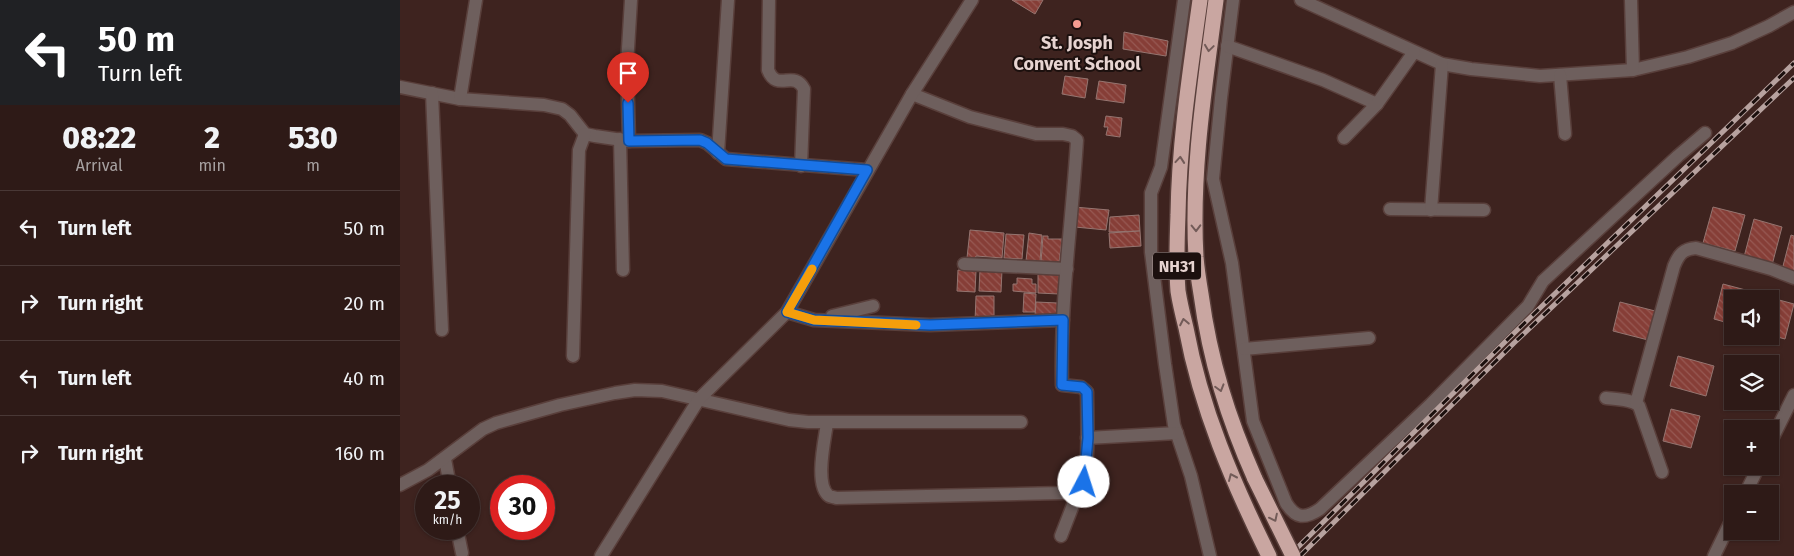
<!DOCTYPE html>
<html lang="en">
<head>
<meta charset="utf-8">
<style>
  :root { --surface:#2e1a17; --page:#3a2724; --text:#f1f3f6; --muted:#a7a1a1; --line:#493836 }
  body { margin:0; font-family:"Fira Sans",sans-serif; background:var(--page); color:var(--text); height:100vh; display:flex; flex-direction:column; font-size:19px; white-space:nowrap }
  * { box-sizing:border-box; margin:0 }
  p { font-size:16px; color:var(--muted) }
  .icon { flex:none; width:28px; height:28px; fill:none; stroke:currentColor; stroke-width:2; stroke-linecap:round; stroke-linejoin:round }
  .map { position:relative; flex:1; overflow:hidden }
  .drawer { display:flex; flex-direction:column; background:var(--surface); width:400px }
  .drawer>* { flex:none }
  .banner { background:#202124; color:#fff; overflow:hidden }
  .fabs { position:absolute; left:1324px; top:290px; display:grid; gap:10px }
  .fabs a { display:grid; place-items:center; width:55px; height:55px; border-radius:0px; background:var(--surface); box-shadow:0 1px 4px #0004,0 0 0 1px var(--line); font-size:25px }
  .speed { position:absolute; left:15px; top:475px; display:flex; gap:10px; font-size:25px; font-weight:700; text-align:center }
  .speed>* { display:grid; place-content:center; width:65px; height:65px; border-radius:50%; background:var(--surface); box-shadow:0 1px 4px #0004,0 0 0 1px var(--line); line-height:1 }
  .speed small { font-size:12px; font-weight:400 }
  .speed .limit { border:8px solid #d22; background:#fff; color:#111 }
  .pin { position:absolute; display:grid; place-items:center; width:42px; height:42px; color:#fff; margin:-51px -21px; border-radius:50% 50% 50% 0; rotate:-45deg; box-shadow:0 0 5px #0007 }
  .pin .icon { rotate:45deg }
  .me { position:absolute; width:55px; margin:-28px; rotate:5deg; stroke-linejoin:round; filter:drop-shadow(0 0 4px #0008) }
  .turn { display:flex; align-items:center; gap:18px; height:105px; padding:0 15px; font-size:22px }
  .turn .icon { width:65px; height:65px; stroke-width:2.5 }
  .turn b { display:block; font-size:35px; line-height:42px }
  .eta { display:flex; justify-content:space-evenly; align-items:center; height:85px; text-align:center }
  .eta b { font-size:30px; font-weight:800; line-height:35px }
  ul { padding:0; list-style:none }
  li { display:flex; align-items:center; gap:15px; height:75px; padding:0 15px; border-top:1px solid var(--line) }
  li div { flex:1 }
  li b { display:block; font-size:19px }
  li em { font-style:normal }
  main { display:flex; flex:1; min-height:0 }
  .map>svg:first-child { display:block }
</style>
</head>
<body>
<main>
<section class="drawer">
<div class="banner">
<div class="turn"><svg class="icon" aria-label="left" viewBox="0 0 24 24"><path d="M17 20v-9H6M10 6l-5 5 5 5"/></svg><div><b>50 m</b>Turn left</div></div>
</div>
<div class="eta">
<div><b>08:22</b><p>Arrival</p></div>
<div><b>2</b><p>min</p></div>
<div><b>530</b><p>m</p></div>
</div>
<ul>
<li><svg class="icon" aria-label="left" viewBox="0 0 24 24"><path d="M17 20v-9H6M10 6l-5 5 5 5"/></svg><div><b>Turn left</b></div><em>50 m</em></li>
<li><svg class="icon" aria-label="right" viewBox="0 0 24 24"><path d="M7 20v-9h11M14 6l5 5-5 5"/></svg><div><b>Turn right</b></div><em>20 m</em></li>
<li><svg class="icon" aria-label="left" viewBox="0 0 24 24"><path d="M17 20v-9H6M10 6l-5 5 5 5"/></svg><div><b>Turn left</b></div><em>40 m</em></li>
<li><svg class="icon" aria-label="right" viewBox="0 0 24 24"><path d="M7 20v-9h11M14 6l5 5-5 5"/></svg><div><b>Turn right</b></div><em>160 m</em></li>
</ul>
</section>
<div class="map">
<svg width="1394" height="556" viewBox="0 0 1394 556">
  <defs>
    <pattern id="building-back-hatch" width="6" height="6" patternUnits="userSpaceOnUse" patternTransform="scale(1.25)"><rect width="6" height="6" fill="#863e37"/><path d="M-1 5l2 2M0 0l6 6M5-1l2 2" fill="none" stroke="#975953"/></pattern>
  </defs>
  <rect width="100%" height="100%" fill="#3e231f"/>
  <!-- building -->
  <g fill="url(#building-back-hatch)" stroke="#957570">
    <polygon points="612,0 643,0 635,14"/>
    <polygon points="724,32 768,41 766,56 723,49"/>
    <polygon points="665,76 688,79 685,98 662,94"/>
    <polygon points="699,81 726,85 724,103 696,99"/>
    <polygon points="706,116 722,118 720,137 706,135 708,127 704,127"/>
    <polygon points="674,207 709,210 706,230 675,227"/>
    <polygon points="1313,207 1345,215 1335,251 1303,243"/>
    <polygon points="739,215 740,231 709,232 710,217"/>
    <polygon points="1354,219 1382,227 1372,265 1344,257"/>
    <polygon points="570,230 604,233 602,258 576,256 575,259 567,258"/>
    <polygon points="740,231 741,246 710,248 709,233"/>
    <polygon points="629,233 642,235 640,262 626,261"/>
    <polygon points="606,234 624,235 622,259 604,258"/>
    <polygon points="1391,235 1394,236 1394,273 1382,270"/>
    <polygon points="643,236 648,236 648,239 662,239 659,263 641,262"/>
    <polygon points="580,269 602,270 601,292 579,291"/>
    <polygon points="558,270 576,271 575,292 557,291"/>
    <polygon points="638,271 659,273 659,294 638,293"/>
    <polygon points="617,278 632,279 632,284 636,284 636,293 613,291 613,284 617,284"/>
    <polygon points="1323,284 1357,293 1356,299 1332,299 1332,324 1314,319"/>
    <polygon points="624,293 636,294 635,312 623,312"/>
    <polygon points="576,296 594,296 594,320 590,320 590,316 585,316 584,321 575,321"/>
    <polygon points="1368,297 1394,304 1385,339 1370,335 1370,299 1368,299"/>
    <polygon points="636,302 658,303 657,318 635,316"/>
    <polygon points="1220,302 1259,312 1252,341 1213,331"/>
    <polygon points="1278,356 1314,366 1306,396 1270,386"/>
    <polygon points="1271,409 1300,416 1291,448 1263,441"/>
  </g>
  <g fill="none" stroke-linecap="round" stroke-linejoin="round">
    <defs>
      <g id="minor">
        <path d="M369,0l-1,70c9,23 26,-1 36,19l-3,77"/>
        <polyline points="784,0 761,167 751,193 751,252 765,364 774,425 791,476 810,556"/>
        <path d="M833,0l-12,98 -8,81 19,84 21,158 33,82c10,16 19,16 34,6l111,-105 97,-98 15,-25 135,-125 27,-23"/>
        <polyline points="901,0 1042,64 1071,69 1140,76 1233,70 1288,57 1332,43 1369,26 1394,12"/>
        <polyline points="1231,0 1233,70"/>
        <polyline points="827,46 923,80 977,104"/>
        <polyline points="1160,75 1165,134"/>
        <polyline points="0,87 60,99 144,105 162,109 170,115 185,134 195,136 229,141 300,140 307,143 326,159 467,170"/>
        <polyline points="32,93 42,330"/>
        <polyline points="60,99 76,0"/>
        <polyline points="944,138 977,104 1014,52"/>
        <polyline points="220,139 223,270"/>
        <polyline points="229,141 227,65 231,0"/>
        <polyline points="318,153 328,0"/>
        <polyline points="990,209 1084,210"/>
        <polyline points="1031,210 1042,64"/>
        <polyline points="564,264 667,269"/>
        <polyline points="387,312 414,320 530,325 663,320"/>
        <polyline points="432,316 473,306"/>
        <polyline points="844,349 969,338"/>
        <polyline points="173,356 179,150 185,134"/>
        <path d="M1206,398c10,1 26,1 33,8l23,66"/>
        <path d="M1236,403l38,-137c5,-12 9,-17 22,-18l75,21 23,9"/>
        <path d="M427,423c-2,16 -13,62 2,73 2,1 5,1 7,2l226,-5c7,-1 14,-1 19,-6 9,-10 6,-78 6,-95l-6,-5 -19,-2c-2,-82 10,-163 15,-245l-5,-4 -9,-2h-27l-66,-17 -58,-23"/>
        <polyline points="687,438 777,433"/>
        <polyline points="1370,443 1394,395"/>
        <polyline points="45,459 50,486"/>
        <polyline points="0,485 28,470 83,429 96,423 160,405 215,393 235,390 262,391 389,420 408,422 621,422"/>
        <polyline points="1345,494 1359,466"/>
        <polyline points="57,529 62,553"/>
        <polyline points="661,536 680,487"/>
        <polyline points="201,556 299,399 387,312 512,94 572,0"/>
        <polyline points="1314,556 1332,519"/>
      </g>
      <g id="highway">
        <path d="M800,0c-10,72 -21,143 -22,215 -1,26 -2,51 0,76 2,13 5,25 8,37 15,81 47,155 83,228"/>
        <path d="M816,0c-11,85 -25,171 -20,257 1,12 3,25 5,37 9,67 27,124 54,185"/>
      </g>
    </defs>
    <!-- minor casing -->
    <use href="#minor" stroke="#593f3b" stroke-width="15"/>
    <!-- highway casing -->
    <use href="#highway" stroke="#593f3b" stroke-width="18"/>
    <!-- minor -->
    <use href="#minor" stroke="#6e5f5d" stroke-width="12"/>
    <!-- highway -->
    <use href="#highway" stroke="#c9a6a1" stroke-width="15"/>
    <defs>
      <g id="rail">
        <polyline points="889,556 1110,337 1394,63"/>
        <polyline points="900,556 1114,343 1394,78"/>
      </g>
    </defs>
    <!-- rail casing -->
    <use href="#rail" stroke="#b7a29f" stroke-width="5"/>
    <!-- rail -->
    <use href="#rail" stroke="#1c100e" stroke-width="3" stroke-dasharray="9" stroke-linecap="butt"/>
    <defs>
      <polyline id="highway-bridge" points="855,479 893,556"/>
    </defs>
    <!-- highway-bridge casing -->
    <use href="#highway-bridge" stroke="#593f3b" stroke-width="18" stroke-linecap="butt"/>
    <!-- highway-bridge -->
    <use href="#highway-bridge" stroke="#c9a6a1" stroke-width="15"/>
  </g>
  <!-- one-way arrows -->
  <defs><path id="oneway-chevron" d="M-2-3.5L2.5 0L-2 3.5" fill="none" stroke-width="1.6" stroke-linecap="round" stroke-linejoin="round" transform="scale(1.25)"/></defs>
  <g stroke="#725b58">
    <use href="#oneway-chevron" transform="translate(809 48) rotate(98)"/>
    <use href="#oneway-chevron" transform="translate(780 160) rotate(-85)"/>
    <use href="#oneway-chevron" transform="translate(796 228) rotate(89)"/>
    <use href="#oneway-chevron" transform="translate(784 322) rotate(-101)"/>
    <use href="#oneway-chevron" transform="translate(820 388) rotate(74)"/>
    <use href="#oneway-chevron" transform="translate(832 477) rotate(-114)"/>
    <use href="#oneway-chevron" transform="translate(874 518) rotate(64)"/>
  </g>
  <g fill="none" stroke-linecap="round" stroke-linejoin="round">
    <defs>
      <polyline id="route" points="228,103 229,141 300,140 307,143 326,159 467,170 387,312 414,320 530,325 663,320 662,385 682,387 687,392 688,438 684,482"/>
    </defs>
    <!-- route casing -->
    <use href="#route" stroke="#114b97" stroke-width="12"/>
    <!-- route -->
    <use href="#route" stroke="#1a73e8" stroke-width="9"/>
    <!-- slow -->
    <polyline stroke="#f59e0b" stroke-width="9" points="412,269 387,312 414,320 516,325"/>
  </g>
  <!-- markers -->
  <circle fill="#f59c91" stroke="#1c100e" stroke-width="2" cx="677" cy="24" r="5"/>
  <g text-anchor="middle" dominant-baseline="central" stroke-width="4" stroke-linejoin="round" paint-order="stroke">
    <!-- shield labels -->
    <rect fill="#1c100e" stroke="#aa9996" stroke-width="1" x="753" y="252.5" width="48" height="27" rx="4"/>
    <g font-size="16" font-weight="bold" fill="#e7d4d1">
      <text x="777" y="266">NH31</text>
    </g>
    <!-- poi labels -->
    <g font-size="18" font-weight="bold" fill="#e7d4d1" stroke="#1c100e">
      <text x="677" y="43">St. Josph<tspan x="677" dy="21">Convent School</tspan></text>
    </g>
  </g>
</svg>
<div class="fabs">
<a><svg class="icon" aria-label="sound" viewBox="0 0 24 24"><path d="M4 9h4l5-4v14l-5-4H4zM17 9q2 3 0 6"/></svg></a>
<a><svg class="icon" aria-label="layers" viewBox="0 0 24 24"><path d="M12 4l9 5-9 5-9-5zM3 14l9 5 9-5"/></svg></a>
<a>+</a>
<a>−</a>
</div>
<div class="speed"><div>25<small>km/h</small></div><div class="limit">30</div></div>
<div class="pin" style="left:228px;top:103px;background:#d93025"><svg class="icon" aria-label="arrive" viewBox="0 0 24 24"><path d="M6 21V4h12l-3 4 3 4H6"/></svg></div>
<svg class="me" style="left:684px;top:482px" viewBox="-20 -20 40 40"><circle r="19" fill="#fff"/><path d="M0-13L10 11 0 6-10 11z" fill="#1a73e8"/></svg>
</div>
</main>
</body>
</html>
